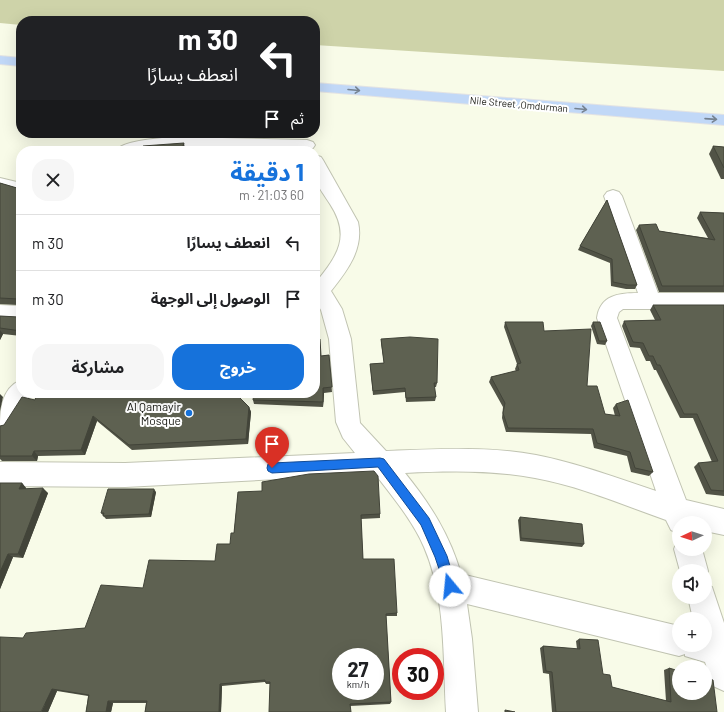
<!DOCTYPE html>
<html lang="ar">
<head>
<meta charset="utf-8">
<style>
  :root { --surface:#fff; --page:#f6f6f6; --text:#202124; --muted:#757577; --line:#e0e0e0; --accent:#1672db }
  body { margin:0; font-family:Barlow,"Noto Sans Arabic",sans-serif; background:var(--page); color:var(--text); direction:rtl; height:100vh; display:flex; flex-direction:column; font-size:15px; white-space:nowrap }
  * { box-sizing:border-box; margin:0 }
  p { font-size:13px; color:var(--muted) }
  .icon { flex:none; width:22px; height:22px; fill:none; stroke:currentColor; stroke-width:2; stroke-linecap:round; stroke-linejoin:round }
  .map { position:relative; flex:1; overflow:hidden; direction:ltr }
  .details { position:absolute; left:16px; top:146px; width:304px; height:252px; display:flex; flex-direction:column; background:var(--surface); border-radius:16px; box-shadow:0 4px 16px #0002; direction:rtl }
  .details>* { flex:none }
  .top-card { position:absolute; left:16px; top:16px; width:304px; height:122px; border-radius:16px; box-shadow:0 4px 16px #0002; direction:rtl; background:#202124; color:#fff; overflow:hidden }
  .needle { width:26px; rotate:266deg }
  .fabs { position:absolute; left:672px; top:516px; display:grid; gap:8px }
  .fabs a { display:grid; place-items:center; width:40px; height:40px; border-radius:50%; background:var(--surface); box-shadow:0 4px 16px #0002; font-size:20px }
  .speed { position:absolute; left:332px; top:648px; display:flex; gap:8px; font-size:20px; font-weight:700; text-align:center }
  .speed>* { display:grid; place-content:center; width:52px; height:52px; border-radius:50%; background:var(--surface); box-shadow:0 4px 16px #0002; line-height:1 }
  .speed small { font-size:10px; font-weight:400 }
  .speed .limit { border:6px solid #d22; background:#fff; color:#111 }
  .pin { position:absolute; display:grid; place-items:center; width:34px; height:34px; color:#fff; margin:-41px -17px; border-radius:50% 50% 50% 0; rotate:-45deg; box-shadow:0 0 4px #0007 }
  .pin .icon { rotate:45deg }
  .me { position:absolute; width:44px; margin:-22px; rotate:343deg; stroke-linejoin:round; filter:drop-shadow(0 0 3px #0008) }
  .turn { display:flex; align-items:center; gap:14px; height:84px; padding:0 16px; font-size:18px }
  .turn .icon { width:52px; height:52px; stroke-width:2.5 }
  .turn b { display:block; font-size:28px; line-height:34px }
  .then { display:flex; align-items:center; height:38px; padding:0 16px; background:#0003; gap:8px; font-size:15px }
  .round { display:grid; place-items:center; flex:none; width:42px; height:42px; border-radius:16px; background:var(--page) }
  .head { display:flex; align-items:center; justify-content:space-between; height:68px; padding:0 16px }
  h1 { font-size:24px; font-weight:700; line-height:30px; color:var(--accent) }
  .action { display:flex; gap:8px; margin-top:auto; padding:8px 16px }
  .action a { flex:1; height:46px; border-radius:16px; background:var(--accent); color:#fff; font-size:16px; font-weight:700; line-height:46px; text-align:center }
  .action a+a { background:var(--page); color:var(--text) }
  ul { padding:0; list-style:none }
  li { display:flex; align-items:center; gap:12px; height:56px; padding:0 16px; border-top:1px solid var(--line) }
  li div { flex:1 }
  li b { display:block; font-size:15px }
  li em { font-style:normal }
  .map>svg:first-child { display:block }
</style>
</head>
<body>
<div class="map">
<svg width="724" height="712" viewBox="0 0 724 712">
  <rect width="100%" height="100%" fill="#f8fbe8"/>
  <!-- green -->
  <polygon fill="#ced3a9" points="0,0 724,0 724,71 315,45 315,21 21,21 21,25 0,23"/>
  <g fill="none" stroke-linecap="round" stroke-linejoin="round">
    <defs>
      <g id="minor">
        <path d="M176,137l131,3 6,2 2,3 -2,3 -6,2 -131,-3 -36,4h-25c8,-11 48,-13 61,-14z"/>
        <path d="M315,155l6,2 2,3 35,62c6,27 -11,49 -27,69l11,18 9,30 9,84 26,28c50,-2 101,-5 150,4 41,8 81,23 120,36l-59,-173c3,-23 22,-25 41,-25l-34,-97 3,-4 6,-2 6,2 3,4 36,97h66v16h-101l-4,3 -2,6 69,182 38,9v26l-19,-4v-8h-26v11l-8,-4 -5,-10c-43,-15 -86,-34 -131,-42 -43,-8 -87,-7 -130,-5 25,31 45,62 56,101l218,52v19h26v-26h-12l-5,-22h17v-13l7,3 12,36v68l-11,-5 -8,-24 -20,-6v-2l-6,2 -212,-52 5,35 6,73h-32c-3,-54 0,-115 -22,-165 -11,-26 -32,-51 -49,-73l-250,13 -125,-1v-24l125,1 230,-10 -12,-15 -7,-16 -7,-83 -8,-29 -6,-10v-19h2c21,-26 34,-45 13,-77 -5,-8 -13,-18 -15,-27 -1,-7 0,-15 0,-22z"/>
        <polygon points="0,178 21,183 21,193 0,188"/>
        <polygon points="0,305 21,306 21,322 0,321"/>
        <path d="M21,380v13h10l-23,36 -8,3c0,-20 0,-43 21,-52z"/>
        <polygon points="678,539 679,549 702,549 708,571 705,578 705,571 680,571 674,549"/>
      </g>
      <g id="major">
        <polygon points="0,56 21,58 21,66 0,64"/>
        <polygon points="315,83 724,115 724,125 315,91"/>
      </g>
    </defs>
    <!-- minor casing -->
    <use href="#minor" stroke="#c1c4b2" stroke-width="2"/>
    <!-- major casing -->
    <use href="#major" stroke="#e3e3e3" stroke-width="2"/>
    <!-- minor -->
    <use href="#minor" fill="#fff" fill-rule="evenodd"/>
    <!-- major -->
    <use href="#major" fill="#c1d8f7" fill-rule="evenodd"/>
  </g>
  <!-- wall -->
  <g fill="#515346">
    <polygon points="144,133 200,133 199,135 150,138 148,133"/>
    <polygon points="713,146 724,147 724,179 721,179 709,154"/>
    <polygon points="21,182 21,336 3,334 0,340 0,316 18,317 18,305 0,304 0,183 17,188"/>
    <polygon points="607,200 637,285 635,289 626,289 611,286 610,263 578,250 580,246"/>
    <polygon points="700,212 724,213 724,292 659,292 636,230 639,225 659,231 708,238 697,218"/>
    <polygon points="653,305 724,305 724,496 706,494 694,467 698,463 712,462 693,418 680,418 656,370 654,370 650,361 646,361 640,348 630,347 622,326 624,321 655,320 650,310"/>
    <polygon points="505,322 544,331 587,386 605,414 615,416 613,408 616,404 653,472 649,476 631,472 627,456 594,448 591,434 506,432 502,418 503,407 489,382 491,377 516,371 515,369 517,364 504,327"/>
    <polygon points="593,322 607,341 605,345 597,344 591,326"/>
    <polygon points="381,339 437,383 436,387 434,387 436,397 435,401 406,402 405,392 373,395 370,364 384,363 381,343"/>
    <polygon points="329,355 332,392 324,393 323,407 254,404 253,400 321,356"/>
    <polygon points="35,400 249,407 251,412 248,444 132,450 97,421 85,455 38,456 37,461 2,461 0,459 0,426 4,425"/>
    <polygon points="0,483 22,483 26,488 26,489 48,493 23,558 13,557 0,589"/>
    <polygon points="156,492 151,517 106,519 101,513"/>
    <polygon points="238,492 380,514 380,518 361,519 363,559 397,613 397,616 386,616 391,702 390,704 350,706 270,684 266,684 265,682 222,686 221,712 145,712 146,703 113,703 111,712 86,712 88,696 57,691 48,712 23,638 85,628 143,588 215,561 230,544 234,533"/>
    <polygon points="520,517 584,544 582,547 520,541 518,520"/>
    <polygon points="579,639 612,687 666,701 664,670 669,668 717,712 552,712 549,674 543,673 540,648 543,646 577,649 576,641"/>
  </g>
  <!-- shaded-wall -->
  <g fill="#424439">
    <polygon points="184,143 185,149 185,151 181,151"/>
    <polygon points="0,330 3,334 0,340"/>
    <polygon points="323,388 324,393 323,407"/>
    <polygon points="0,394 3,397 0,411"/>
    <polygon points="249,407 251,412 248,444 246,439"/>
    <polygon points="93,416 97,421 85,455 81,450"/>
    <polygon points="34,451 38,456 37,461 32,456"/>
    <polygon points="22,483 26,488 24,493 19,489"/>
    <polygon points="43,488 48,493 23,558 18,554"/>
    <polygon points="154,489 156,492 151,517 149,514"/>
    <polygon points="8,554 13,557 0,589 0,572"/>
    <polygon points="220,684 222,686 221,712 219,712"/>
    <polygon points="52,689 57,691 48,712 41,712"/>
    <polygon points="108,701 113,703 111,712 106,712"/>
  </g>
  <!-- building -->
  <g fill="#5e6151" stroke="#424439" fill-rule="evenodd">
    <polygon points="184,143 181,151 144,151 142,149 143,146"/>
    <polygon points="713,146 724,147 724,168"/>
    <polygon points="19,182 21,182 21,331 0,328 0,316 18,317 18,299 0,298 0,183 17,188"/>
    <polygon points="607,200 637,285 628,285 613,282 612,259 580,246"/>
    <polygon points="700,212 724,213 724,286 662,286 639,225 656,224 659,231 715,240"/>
    <polygon points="653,305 724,305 724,491 711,490 698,463 718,461 697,414 684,414 660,365 657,365 653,356 649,356 643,343 633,342 624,321 661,320"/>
    <polygon points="505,322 543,322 544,331 591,329 587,386 597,386 605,414 620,416 616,404 628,400 653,472 635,468 630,452 597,443 593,429 508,428 503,413 505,403 491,377 519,370 517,364 521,363"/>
    <polygon points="593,322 600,322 607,341 599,341"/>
    <polygon points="410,337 438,339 437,383 434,383 436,397 406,398 405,388 373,391 370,364 384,363 381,339"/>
    <polygon points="315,339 320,339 321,356 329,355 332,387 323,388 323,402 253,400 254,393 315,393"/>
    <polygon points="37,393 235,393 249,407 246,439 129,445 93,416 81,450 34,451 32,456 0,456 0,426 4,425 22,397 35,400"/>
    <path d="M374,471l4,5 2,38 -19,1 2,44h31l3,54 -11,1 5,88 -41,2 1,8h-82l1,-30h-5v-2l-45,4 -1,28h-74l2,-11h-39l-2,11h-20l3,-17 -37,-6 -11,23h-41v-75l23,1 3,-5 59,-5 16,-43 42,3 6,-28 66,1 2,-17h13l1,-11h3l4,-41 24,-1v-9l47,-8zM341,657h34v34h-34z"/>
    <polygon points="0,483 22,483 19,489 43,488 18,554 8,554 0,572"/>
    <polygon points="108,489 154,489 149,514 103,516 104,513 101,513"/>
    <polygon points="520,517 582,524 584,544 521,538"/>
    <polygon points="579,639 598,640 603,674 610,675 612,687 671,702 669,668 679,671 679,693 705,693 705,678 713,680 717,712 556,712 552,672 546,671 543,646 580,649"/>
    <polygon points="505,710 515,712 505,712"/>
  </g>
  <!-- one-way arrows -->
  <defs><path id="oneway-shaft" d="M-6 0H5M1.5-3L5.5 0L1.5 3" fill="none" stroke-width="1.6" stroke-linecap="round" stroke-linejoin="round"/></defs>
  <g stroke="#758290">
    <use href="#oneway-shaft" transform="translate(354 90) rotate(5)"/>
    <use href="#oneway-shaft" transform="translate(581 109) rotate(5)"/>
    <use href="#oneway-shaft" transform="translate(711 119) rotate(4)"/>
  </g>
  <!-- route -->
  <polygon fill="#1a73e8" stroke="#114b97" points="380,458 384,459 429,518 447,556 456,586 454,590 450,592 446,590 435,557 421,525 378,467 272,473 268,471 267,468 268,464 272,463"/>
  <!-- markers -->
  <circle fill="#1672db" stroke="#fff" stroke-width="1.5" cx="189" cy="413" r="4"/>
  <g text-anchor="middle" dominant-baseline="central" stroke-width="4" stroke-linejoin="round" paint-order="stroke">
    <!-- far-street labels -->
    <g font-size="10" fill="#181913" stroke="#fff">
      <text transform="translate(519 104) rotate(5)">Nile Street ,Omdurman</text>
    </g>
    <!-- poi labels -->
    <g font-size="12" fill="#181913" stroke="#fff" text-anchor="end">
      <text x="181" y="406">Al Qamayir<tspan x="181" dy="14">Mosque</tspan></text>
    </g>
  </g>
</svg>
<div class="fabs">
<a><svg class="needle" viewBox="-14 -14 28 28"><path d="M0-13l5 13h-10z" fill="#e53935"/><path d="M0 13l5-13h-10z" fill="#757577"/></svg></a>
<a><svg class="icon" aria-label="sound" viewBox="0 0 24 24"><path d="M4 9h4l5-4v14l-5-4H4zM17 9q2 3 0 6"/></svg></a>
<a>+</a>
<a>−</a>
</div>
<div class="speed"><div>27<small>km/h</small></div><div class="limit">30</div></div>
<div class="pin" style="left:272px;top:468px;background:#d93025"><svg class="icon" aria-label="arrive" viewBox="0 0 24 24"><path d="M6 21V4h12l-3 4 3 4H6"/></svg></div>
<svg class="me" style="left:450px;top:586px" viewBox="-20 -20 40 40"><circle r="19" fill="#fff"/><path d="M0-13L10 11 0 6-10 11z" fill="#1a73e8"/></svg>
<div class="top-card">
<div class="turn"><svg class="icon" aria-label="left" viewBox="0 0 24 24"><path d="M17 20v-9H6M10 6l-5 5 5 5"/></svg><div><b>30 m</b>انعطف يسارًا</div></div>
<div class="then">ثم<svg class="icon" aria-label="arrive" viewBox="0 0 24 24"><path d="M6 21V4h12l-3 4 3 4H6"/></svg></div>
</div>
<section class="details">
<div class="head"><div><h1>1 دقيقة</h1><p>60 m · 21:03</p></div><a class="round"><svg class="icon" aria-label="close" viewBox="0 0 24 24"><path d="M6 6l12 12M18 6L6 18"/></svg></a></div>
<ul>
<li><svg class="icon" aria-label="left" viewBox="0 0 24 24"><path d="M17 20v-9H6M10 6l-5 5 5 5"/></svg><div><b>انعطف يسارًا</b></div><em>30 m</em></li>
<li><svg class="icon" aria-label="arrive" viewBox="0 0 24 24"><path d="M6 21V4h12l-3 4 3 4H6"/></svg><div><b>الوصول إلى الوجهة</b></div><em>30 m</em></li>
</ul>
<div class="action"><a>خروج</a><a>مشاركة</a></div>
</section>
</div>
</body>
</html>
